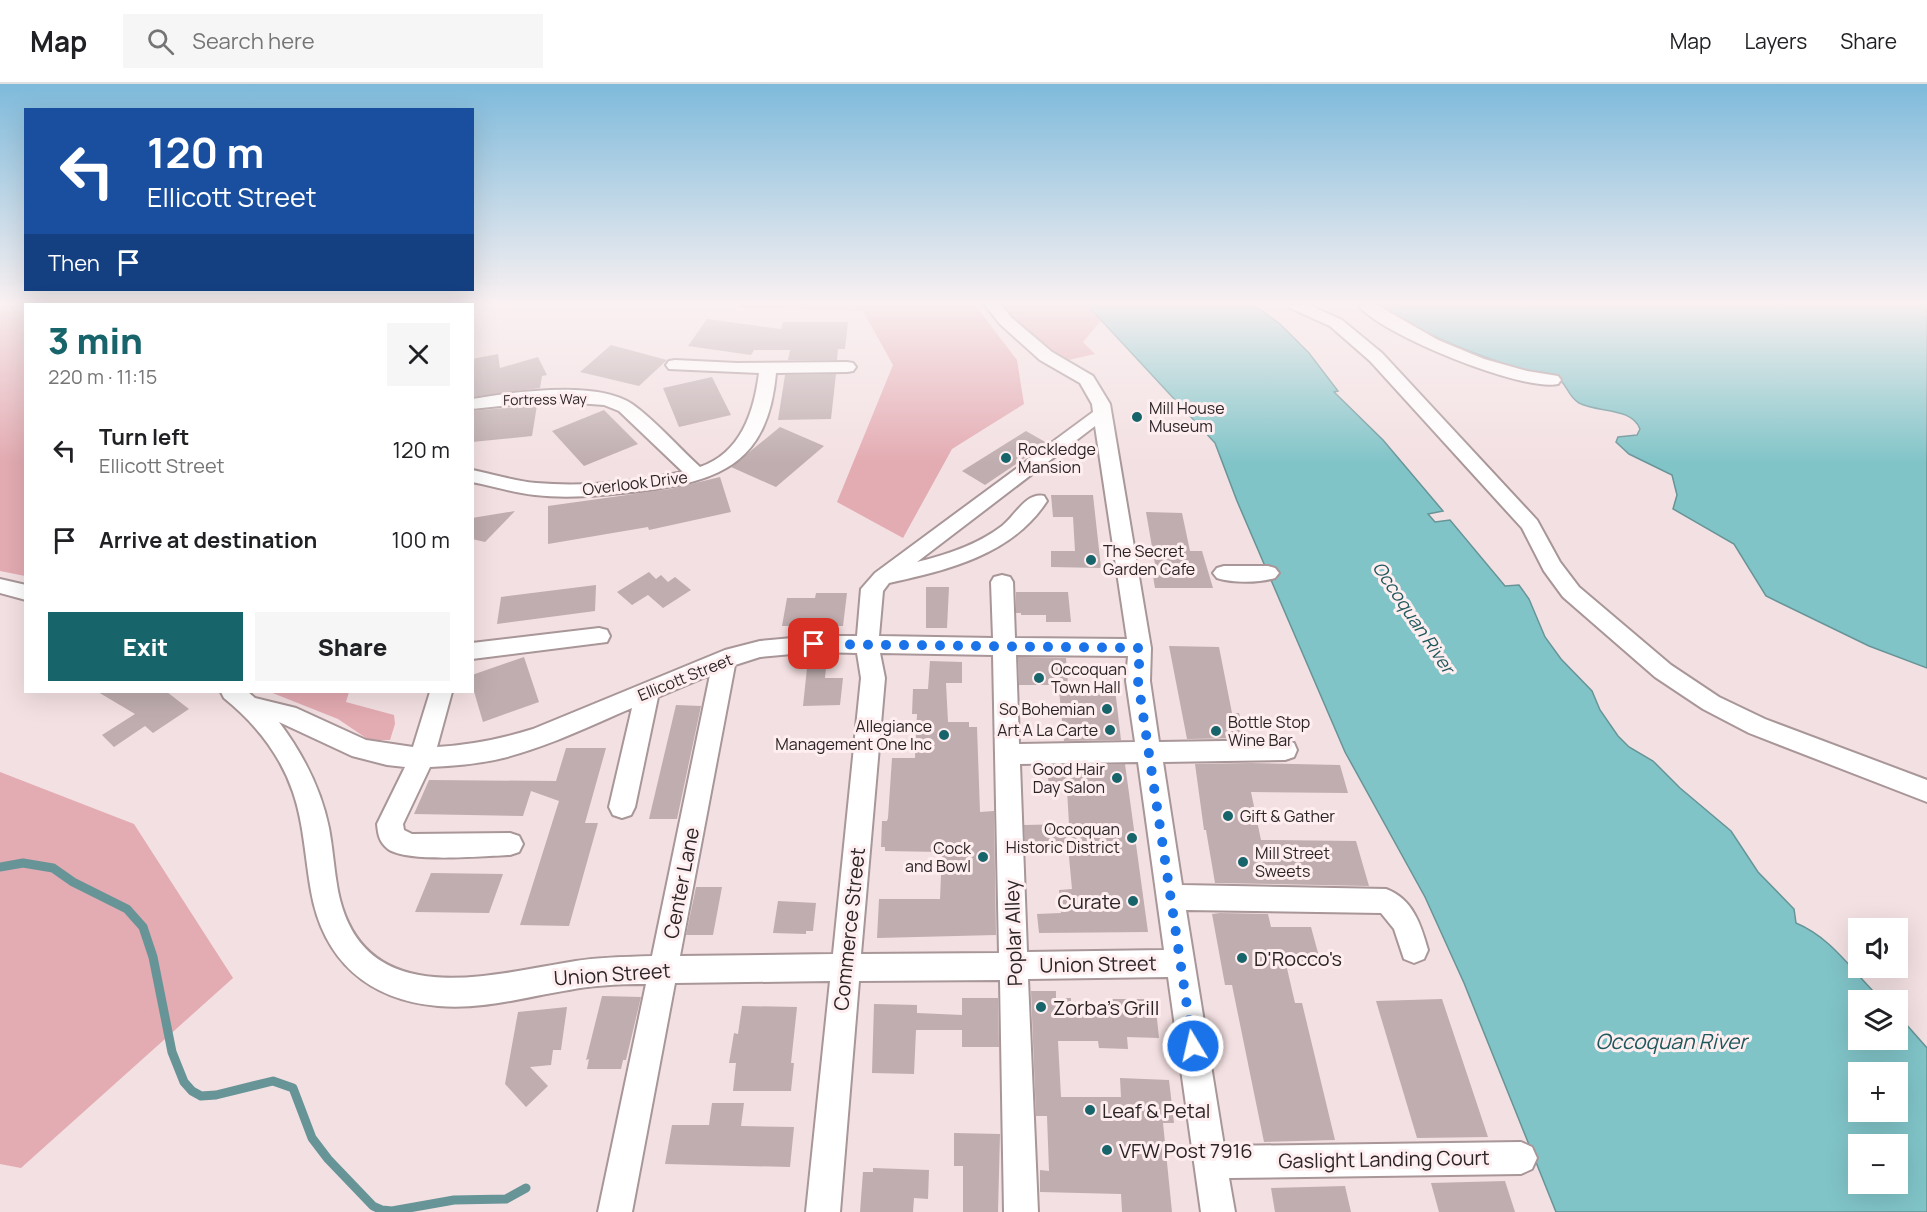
<!DOCTYPE html>
<html lang="en">
<head>
<meta charset="utf-8">
<style>
  :root { --surface:#fff; --page:#f6f6f6; --text:#202124; --muted:#757577; --line:#e0e0e0; --accent:#17656a }
  body { margin:0; font-family:Manrope,sans-serif; background:var(--page); color:var(--text); height:100vh; display:flex; flex-direction:column; font-size:22px; white-space:nowrap }
  * { box-sizing:border-box; margin:0 }
  p { font-size:20px; color:var(--muted) }
  .icon { flex:none; width:33px; height:33px; fill:none; stroke:currentColor; stroke-width:2; stroke-linecap:round; stroke-linejoin:round }
  .map { position:relative; flex:1; overflow:hidden }
  .drawer { position:absolute; left:24px; top:219px; width:450px; height:390px; display:flex; flex-direction:column; background:var(--surface); border-radius:0px; box-shadow:0 6px 24px #0002 }
  .drawer>* { flex:none }
  .hud { position:absolute; left:24px; top:24px; width:450px; height:183px; border-radius:0px; box-shadow:0 6px 24px #0002; background:#1a4fa0; color:#fff; overflow:hidden }
  .buttons { position:absolute; left:1848px; top:834px; display:grid; gap:12px }
  .buttons a { display:grid; place-items:center; width:60px; height:60px; border-radius:0px; background:var(--surface); box-shadow:0 6px 24px #0002; font-size:30px }
  .pin { position:absolute; display:grid; place-items:center; width:51px; height:51px; color:#fff; margin:-26px; border-radius:12px; box-shadow:0 3px 9px #0006 }
  .me { position:absolute; width:66px; margin:-33px; rotate:351deg; stroke-linejoin:round; filter:drop-shadow(0 0 4px #0008) }
  .turn { display:flex; align-items:center; gap:21px; height:126px; padding:0 24px; font-size:27px }
  .turn .icon { width:78px; height:78px; stroke-width:2.5 }
  .turn b { display:block; font-size:42px; line-height:51px }
  .then { display:flex; align-items:center; height:57px; padding:0 24px; background:#0003; gap:12px; font-size:22px }
  .round { display:grid; place-items:center; flex:none; width:63px; height:63px; border-radius:0px; background:var(--page) }
  .summary { display:flex; align-items:center; justify-content:space-between; height:102px; padding:0 24px }
  h1 { font-size:36px; font-weight:800; line-height:45px; color:var(--accent) }
  .action { display:flex; gap:12px; margin-top:auto; padding:12px 24px }
  .action a { flex:1; height:69px; border-radius:0px; background:var(--accent); color:#fff; font-size:24px; font-weight:800; line-height:69px; text-align:center }
  .action a+a { background:var(--page); color:var(--text) }
  ul { padding:0; list-style:none }
  li { display:flex; align-items:center; gap:18px; height:90px; padding:0 24px }
  li div { flex:1 }
  li b { display:block; font-size:22px }
  li em { font-style:normal }
  header { display:flex; align-items:center; gap:36px; box-sizing:border-box; height:84px; padding:0 30px; background:var(--surface); border-bottom:2px solid var(--line) }
  header strong { font-size:28px }
  nav { display:flex; gap:33px; margin-inline-start:auto; font-size:21px }
  .search { width:420px; height:54px; background:var(--page); display:flex; align-items:center; gap:15px; box-sizing:border-box; padding:0 21px; border-radius:0px; color:var(--muted); font-size:22px }
  .map>svg:first-child { display:block }
</style>
</head>
<body>
<header>
<strong>Map</strong>
<div class="search"><svg class="icon" aria-label="search" viewBox="0 0 24 24"><circle cx="10" cy="10" r="6"/><path d="M15 15l6 6"/></svg>Search here</div>
<nav><a>Map</a><a>Layers</a><a>Share</a></nav>
</header>
<div class="map">
<svg width="1927" height="1128" viewBox="0 0 1927 1128">
  <rect width="100%" height="100%" fill="#f3e0e2"/>
  <!-- green -->
  <g fill="#e3abb2">
    <polygon points="0,221 25,221 25,492 0,487"/>
    <polygon points="739,221 975,221 1017,276 1024,320 952,365 903,454 837,418 893,281 863,227 741,224"/>
    <polygon points="1003,221 1087,221 1102,235 1083,258 1095,270 1060,278 1007,228"/>
    <polygon points="270,608 349,608 346,618 394,631 395,640 390,656 369,656 338,635"/>
    <polygon points="0,688 134,740 233,894 21,1084 0,1080"/>
  </g>
  <!-- water -->
  <g fill="#80c4c8" stroke="#679497" stroke-width="1.5" fill-rule="evenodd">
    <path d="M1087,221h167l26,19 29,29 29,38 -4,1 49,48 60,71 -15,3 7,8 15,-2 55,66 14,-1 10,14 16,38 16,22 31,32 8,19 18,26 11,11 24,14 27,27 51,43 27,41 36,37 2,14c38,16 57,50 86,77h-24v40h40v-25l29,33v164h-371l-92,-229 -39,-86 -80,-145 -108,-251 -22,-58zM1858,988h40v40h-40zM1858,1060h40v40h-40z"/>
    <path d="M1381,221h546v363l-58,-22 -103,-50 -32,-52 -61,-35 4,-14 -5,-20 -43,-21 -13,-12 2,-5 19,-2 3,-6c-8,-22 -42,-16 -61,-26 -12,-7 -12,-21 -24,-27 -10,-5 -25,-3 -36,-7 -47,-16 -97,-34 -138,-64z"/>
  </g>
  <g fill="none" stroke-linecap="round" stroke-linejoin="round">
    <!-- stream -->
    <polyline stroke="#679497" stroke-width="9" points="0,783 23,779 53,784 73,798 127,825 143,843 153,873 172,968 184,998 192,1007 201,1012 216,1011 273,997 293,1004 312,1054 328,1075 373,1122 382,1126 392,1127 454,1116 506,1115 526,1104"/>
  </g>
  <!-- building -->
  <g fill="#bfadaf">
    <polygon points="707,235 781,245 783,238 848,238 845,265 838,265 837,276 788,276 790,266 754,266 751,271 688,262"/>
    <polygon points="611,261 667,276 639,302 580,288"/>
    <polygon points="498,270 500,284 538,273 547,291 542,292 540,304 472,313 472,275"/>
    <polygon points="836,290 831,335 778,336 785,291"/>
    <polygon points="712,293 731,331 679,343 663,304"/>
    <polygon points="537,321 532,352 472,358 472,327"/>
    <polygon points="604,326 638,360 584,382 552,347"/>
    <polygon points="780,343 824,362 776,403 731,383"/>
    <polygon points="1026,347 1047,359 985,401 962,387"/>
    <polygon points="720,393 731,428 649,446 648,443 548,460 548,422 670,405"/>
    <polygon points="1051,411 1093,411 1101,484 1051,483 1051,467 1075,467 1073,433 1053,433"/>
    <polygon points="515,427 485,458 472,455 472,434"/>
    <polygon points="1146,428 1182,429 1190,467 1202,467 1213,504 1155,504 1152,486 1156,486"/>
    <polygon points="649,488 656,495 661,491 668,498 675,493 691,506 663,524 648,511 632,521 617,508"/>
    <polygon points="596,501 595,527 497,540 501,513"/>
    <polygon points="926,503 949,503 947,544 926,544"/>
    <polygon points="1016,508 1068,508 1071,538 1046,538 1046,531 1021,531 1021,529 1016,529"/>
    <polygon points="816,509 847,509 843,542 782,542 787,514 815,514"/>
    <polygon points="1169,562 1219,563 1232,629 1239,629 1245,654 1187,655"/>
    <polygon points="524,573 539,618 483,638 472,601 472,591"/>
    <polygon points="1018,573 1066,574 1068,601 1019,601"/>
    <polygon points="930,577 962,578 962,599 946,599 948,638 969,638 969,643 977,643 980,728 994,727 996,851 877,854 879,815 940,815 942,768 885,767 885,763 881,763 882,737 887,737 888,734 892,674 915,674 917,630 912,630 913,605 928,605"/>
    <polygon points="807,584 826,584 825,594 843,594 840,621 803,622"/>
    <polygon points="1115,605 1121,656 1064,657 1059,606"/>
    <polygon points="98,608 167,608 189,625 153,649 145,642 114,663 102,651 135,630"/>
    <polygon points="676,621 701,622 677,735 649,735"/>
    <polygon points="566,664 606,664 585,739 598,739 569,842 520,841 559,717 531,707 523,732 414,730 429,696 556,697"/>
    <polygon points="1251,679 1340,681 1348,709 1251,708 1261,756 1356,757 1369,802 1215,799 1206,746 1204,746 1195,680"/>
    <polygon points="1125,680 1148,848 1039,849 1037,830 1061,829 1059,806 1072,805 1068,762 1025,762 1024,741 1069,740 1067,706 1053,707 1052,704 1049,704 1047,682"/>
    <polygon points="431,789 503,790 489,829 415,828"/>
    <polygon points="696,803 722,803 713,851 686,851"/>
    <polygon points="778,817 816,819 813,847 806,847 806,850 773,849"/>
    <polygon points="1220,829 1268,830 1271,843 1311,843 1321,880 1286,880 1295,919 1302,919 1335,1056 1264,1058 1232,901 1225,901 1212,830"/>
    <polygon points="1031,907 1056,907 1056,914 1071,914 1071,922 1107,922 1107,915 1155,915 1159,954 1127,953 1128,965 1099,964 1098,957 1058,957 1061,1013 1121,1013 1120,994 1169,996 1174,1039 1163,1039 1172,1128 1122,1128 1121,1110 1040,1108 1040,1086 1049,1087 1047,1032 1036,1032"/>
    <polygon points="602,912 641,913 626,976 623,976 621,985 587,985 589,975 586,976"/>
    <polygon points="962,914 998,914 999,963 962,963 962,946 916,946 914,990 872,989 874,920 917,921 917,929 962,931"/>
    <polygon points="1442,915 1488,1053 1417,1054 1376,917"/>
    <polygon points="742,922 797,923 791,979 794,979 791,1007 733,1007 736,979 729,979 734,949 738,950"/>
    <polygon points="567,923 561,966 553,966 551,981 530,983 548,1002 526,1023 505,1000 518,928"/>
    <polygon points="712,1019 744,1019 741,1042 794,1043 790,1083 665,1080 672,1041 709,1041"/>
    <polygon points="954,1049 1000,1050 998,1128 963,1128 963,1082 954,1082"/>
    <polygon points="873,1084 929,1086 928,1115 914,1114 913,1128 860,1128 863,1088 873,1088"/>
    <polygon points="1505,1097 1515,1128 1439,1128 1431,1099"/>
    <polygon points="1345,1102 1351,1128 1275,1128 1271,1104"/>
  </g>
  <g fill="none" stroke-linecap="round" stroke-linejoin="round">
    <defs>
      <g id="minor">
        <path d="M985,221h16l11,13 40,34 41,24 17,28 41,244 -1,33 9,61 126,-2 9,3 3,7 -3,7 -9,3 -122,2 19,123 204,4c27,10 35,36 42,61l-4,9 -10,4 -10,-4 -10,-30 -13,-16 -195,-3 38,236 297,-4 11,5 5,11 -5,11 -11,5 -292,4 6,34h-34l-33,-235 -140,2 10,233h-34l-4,-232 -141,1 -19,231h-34l24,-231 -155,2 -43,229h-34l48,-228c-26,0 -52,1 -77,6 -44,7 -86,20 -131,16 -70,-6 -115,-46 -127,-115 -6,-33 -7,-67 -18,-99 -13,-38 -38,-69 -69,-94l-3,-6h27l7,6 41,10 70,32 47,7 17,-55h22l-15,55c33,-2 64,-8 96,-18l192,-79 35,-9 54,-5h43l4,-47 14,-16 218,-161 -1,-8 -12,-21 -40,-23 -40,-36zM1095,342l32,213 -112,-1 -2,-56 -3,-5 -8,-2 -8,2 -3,5 2,56 -114,-2 4,-45 6,-8c59,-13 123,-28 158,-82l-3,-5c-18,-4 -29,20 -42,30 -25,19 -56,29 -85,36zM814,568l43,1 4,25 -28,276 -153,2 55,-291 25,-8zM880,569l113,2 6,298 -138,1 24,-276zM1016,571l112,1 -2,25 9,61 -116,2zM710,591l-58,281c-28,1 -55,1 -82,6 -85,14 -208,49 -232,-71 -4,-21 -5,-42 -9,-63 -8,-39 -26,-74 -50,-106l73,34 35,9 18,2 -28,57c1,10 2,18 11,25 20,14 95,7 122,6l9,-3 4,-8 -4,-8 -9,-3 -98,1 -8,-4 -1,-6 27,-57c24,-1 49,-3 73,-9 44,-11 87,-32 129,-50l-23,99 4,8 9,3 9,-3 4,-8 23,-110zM1138,678l26,188 -137,2 -7,-188z"/>
        <polygon points="1288,221 1309,221 1342,236 1382,269 1537,436 1560,478 1579,503 1671,581 1719,613 1765,635 1927,696 1927,718 1749,649 1703,625 1655,593 1563,513 1544,487 1522,444 1370,277 1330,242 1290,224"/>
        <path d="M1358,221h19l61,35 46,19 43,12 31,5 3,4 -3,4c-35,8 -178,-50 -200,-79z"/>
        <path d="M675,276l62,3 110,-1 6,1 3,4 -3,4 -6,1 -71,1c-8,89 -54,108 -135,118 -35,4 -71,8 -106,4 -21,-2 -42,-9 -63,-13v-12c21,4 42,11 64,13 47,4 100,-1 147,-11l-64,-61 -15,-6 -54,-4 -78,8v-10c41,-7 125,-19 160,5 23,16 47,44 68,63 41,-14 54,-55 59,-94l-90,-4 -3,-4 3,-4z"/>
        <path d="M1224,482h44l7,2 4,5 -4,5c-16,5 -42,5 -58,0l-4,-5 4,-5z"/>
        <polygon points="0,495 26,501 26,516 0,509"/>
        <polygon points="599,544 607,546 610,552 607,558 472,575 472,559"/>
      </g>
    </defs>
    <!-- minor casing -->
    <use href="#minor" stroke="#a89698" stroke-width="4"/>
    <!-- minor -->
    <use href="#minor" fill="#fff" fill-rule="evenodd"/>
  </g>
  <!-- sky -->
  <linearGradient id="sky" x2="0" y2="1"><stop stop-color="#7ebadb"/><stop offset="0.58" stop-color="#faf1f2"/><stop offset="1" stop-color="#faf1f2" stop-opacity="0"/></linearGradient>
  <rect width="1927" height="379" fill="url(#sky)"/>
  <g fill="none" stroke-linecap="round" stroke-linejoin="round">
    <!-- route -->
    <polyline stroke="#1a73e8" stroke-width="10" stroke-dasharray="0 18" points="814,560 1140,564 1138,597 1193,962"/>
  </g>
  <!-- markers -->
  <g fill="#17656a" stroke="#feeef0" stroke-width="2">
    <circle cx="1137" cy="333" r="6"/>
    <circle cx="1006" cy="374" r="6"/>
    <circle cx="1091" cy="476" r="6"/>
    <circle cx="1039" cy="594" r="6"/>
    <circle cx="1107" cy="625" r="6"/>
    <circle cx="1110" cy="646" r="6"/>
    <circle cx="1216" cy="647" r="6"/>
    <circle cx="944" cy="651" r="6"/>
    <circle cx="1117" cy="694" r="6"/>
    <circle cx="1228" cy="732" r="6"/>
    <circle cx="1132" cy="754" r="6"/>
    <circle cx="983" cy="773" r="6"/>
    <circle cx="1243" cy="778" r="6"/>
    <circle cx="1133" cy="817" r="6"/>
    <circle cx="1242" cy="874" r="6"/>
    <circle cx="1041" cy="923" r="6"/>
    <circle cx="1090" cy="1026" r="6"/>
    <circle cx="1107" cy="1066" r="6"/>
  </g>
  <g text-anchor="middle" dominant-baseline="central" stroke-width="6" stroke-linejoin="round" paint-order="stroke">
    <!-- far-street labels -->
    <g font-size="14" fill="#2c2526" stroke="#feeef0">
      <text transform="translate(545 315) rotate(-1)">Fortress Way</text>
    </g>
    <!-- poi labels -->
    <g font-size="16" fill="#2c2526" stroke="#feeef0" text-anchor="start">
      <text x="1149" y="324">Mill House<tspan x="1149" dy="18">Museum</tspan></text>
      <text x="1018" y="365">Rockledge<tspan x="1018" dy="18">Mansion</tspan></text>
      <text x="1103" y="467">The Secret<tspan x="1103" dy="18">Garden Cafe</tspan></text>
      <text x="1051" y="585">Occoquan<tspan x="1051" dy="18">Town Hall</tspan></text>
      <text x="1095" y="625" text-anchor="end">So Bohemian</text>
      <text x="1228" y="638">Bottle Stop<tspan x="1228" dy="18">Wine Bar</tspan></text>
      <text x="932" y="642" text-anchor="end">Allegiance<tspan x="932" dy="18">Management One Inc</tspan></text>
      <text x="1098" y="646" text-anchor="end">Art A La Carte</text>
      <text x="1105" y="685" text-anchor="end">Good Hair<tspan x="1105" dy="18">Day Salon</tspan></text>
      <text x="1240" y="732">Gift &amp; Gather</text>
      <text x="1120" y="745" text-anchor="end">Occoquan<tspan x="1120" dy="18">Historic District</tspan></text>
      <text x="971" y="764" text-anchor="end">Cock<tspan x="971" dy="18">and Bowl</tspan></text>
      <text x="1255" y="769">Mill Street<tspan x="1255" dy="18">Sweets</tspan></text>
    </g>
    <!-- street labels -->
    <g font-size="16" fill="#2c2526" stroke="#feeef0">
      <text transform="translate(635 399) rotate(-7)">Overlook Drive</text>
      <text transform="translate(685 593) rotate(-22)">Ellicott Street</text>
    </g>
    <!-- water labels -->
    <g font-size="18" font-style="italic" fill="#1e585c" stroke="#feeef0">
      <text transform="translate(1414 533) rotate(56)">Occoquan River</text>
    </g>
    <!-- near-street labels -->
    <g font-size="20" fill="#2c2526" stroke="#feeef0">
      <text transform="translate(681 799) rotate(-79)">Center Lane</text>
      <text transform="translate(849 845) rotate(-84)">Commerce Street</text>
      <text transform="translate(1013 849) rotate(-92)">Poplar Alley</text>
      <text transform="translate(1098 880) rotate(-1)">Union Street</text>
      <text transform="translate(612 890) rotate(-4)">Union Street</text>
      <text transform="translate(1384 1075) rotate(-1)">Gaslight Landing Court</text>
    </g>
    <!-- near-poi labels -->
    <g font-size="20" fill="#2c2526" stroke="#feeef0" text-anchor="start">
      <text x="1121" y="817" text-anchor="end">Curate</text>
      <text x="1254" y="874">D'Rocco's</text>
      <text x="1053" y="923">Zorba's Grill</text>
      <text x="1102" y="1026">Leaf &amp; Petal</text>
      <text x="1119" y="1066">VFW Post 7916</text>
    </g>
    <!-- near-water labels -->
    <g font-size="21" font-style="italic" fill="#1e585c" stroke="#feeef0">
      <text x="1671" y="957">Occoquan River</text>
    </g>
  </g>
</svg>
<div class="buttons">
<a><svg class="icon" aria-label="sound" viewBox="0 0 24 24"><path d="M4 9h4l5-4v14l-5-4H4zM17 9q2 3 0 6"/></svg></a>
<a><svg class="icon" aria-label="layers" viewBox="0 0 24 24"><path d="M12 4l9 5-9 5-9-5zM3 14l9 5 9-5"/></svg></a>
<a>+</a>
<a>−</a>
</div>
<div class="pin" style="left:814px;top:560px;background:#d93025"><svg class="icon" aria-label="arrive" viewBox="0 0 24 24"><path d="M6 21V4h12l-3 4 3 4H6"/></svg></div>
<svg class="me" style="left:1193px;top:962px" viewBox="-20 -20 40 40"><circle r="17" fill="#1a73e8" stroke="#fff" stroke-width="3"/><path d="M0-11L8 9 0 5-8 9z" fill="#fff"/></svg>
<div class="hud">
<div class="turn"><svg class="icon" aria-label="left" viewBox="0 0 24 24"><path d="M17 20v-9H6M10 6l-5 5 5 5"/></svg><div><b>120 m</b>Ellicott Street</div></div>
<div class="then">Then<svg class="icon" aria-label="arrive" viewBox="0 0 24 24"><path d="M6 21V4h12l-3 4 3 4H6"/></svg></div>
</div>
<section class="drawer">
<div class="summary"><div><h1>3 min</h1><p>220 m · 11:15</p></div><a class="round"><svg class="icon" aria-label="close" viewBox="0 0 24 24"><path d="M6 6l12 12M18 6L6 18"/></svg></a></div>
<ul>
<li><svg class="icon" aria-label="left" viewBox="0 0 24 24"><path d="M17 20v-9H6M10 6l-5 5 5 5"/></svg><div><b>Turn left</b><p>Ellicott Street</p></div><em>120 m</em></li>
<li><svg class="icon" aria-label="arrive" viewBox="0 0 24 24"><path d="M6 21V4h12l-3 4 3 4H6"/></svg><div><b>Arrive at destination</b></div><em>100 m</em></li>
</ul>
<div class="action"><a>Exit</a><a>Share</a></div>
</section>
</div>
</body>
</html>
